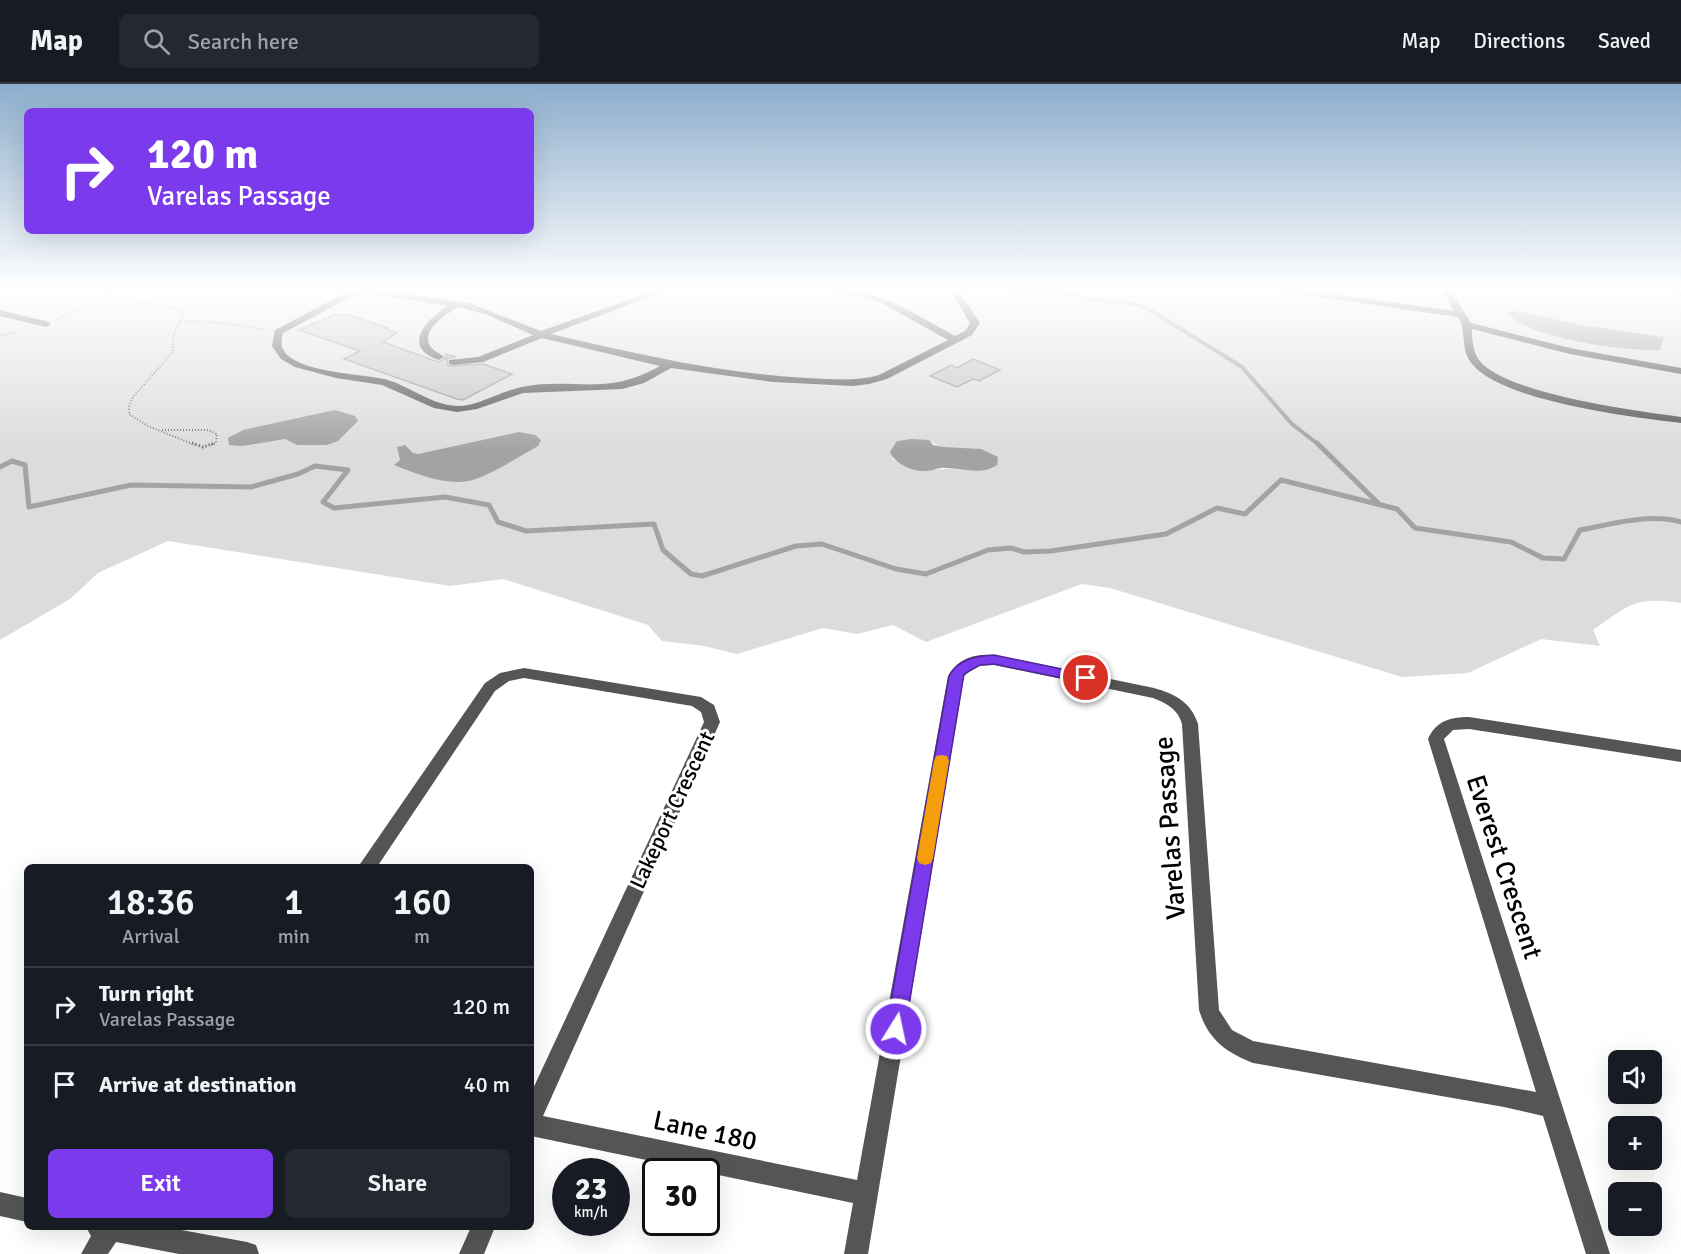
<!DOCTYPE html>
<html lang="en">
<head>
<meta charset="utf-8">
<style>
  :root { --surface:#171b24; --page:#242831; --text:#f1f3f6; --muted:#9ea1a6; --line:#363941; --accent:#7c3aed }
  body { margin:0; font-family:Signika,sans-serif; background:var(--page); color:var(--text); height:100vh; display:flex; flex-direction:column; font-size:22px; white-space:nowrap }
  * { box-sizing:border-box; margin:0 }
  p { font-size:20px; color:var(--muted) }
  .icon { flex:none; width:33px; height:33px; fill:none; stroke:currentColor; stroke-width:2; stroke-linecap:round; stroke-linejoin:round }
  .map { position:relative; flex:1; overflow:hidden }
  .sheet { position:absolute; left:24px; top:780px; width:510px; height:366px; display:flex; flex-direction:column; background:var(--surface); border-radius:9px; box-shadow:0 6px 24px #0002 }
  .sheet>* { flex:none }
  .top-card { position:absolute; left:24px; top:24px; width:510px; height:126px; border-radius:9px; box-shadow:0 6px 24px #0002; background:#7c3aed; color:#fff; overflow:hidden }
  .tools { position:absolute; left:1608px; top:966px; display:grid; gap:12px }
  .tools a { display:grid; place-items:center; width:54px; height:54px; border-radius:9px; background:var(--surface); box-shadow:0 6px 24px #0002; font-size:30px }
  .speed { position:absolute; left:552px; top:1074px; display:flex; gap:12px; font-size:30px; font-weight:700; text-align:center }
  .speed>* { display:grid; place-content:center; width:78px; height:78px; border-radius:50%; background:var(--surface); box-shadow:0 6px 24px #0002; line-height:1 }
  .speed small { font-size:15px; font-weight:400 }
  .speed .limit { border:3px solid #111; border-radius:9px; background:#fff; color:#111 }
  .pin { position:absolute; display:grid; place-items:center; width:51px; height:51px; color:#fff; margin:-26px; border:3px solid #fff; border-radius:50%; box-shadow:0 2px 6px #0007 }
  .me { position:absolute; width:66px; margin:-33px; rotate:10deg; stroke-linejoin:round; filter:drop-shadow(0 0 4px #0008) }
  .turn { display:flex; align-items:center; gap:21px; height:126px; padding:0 24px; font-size:27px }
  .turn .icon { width:78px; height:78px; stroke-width:2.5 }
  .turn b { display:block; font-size:42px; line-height:51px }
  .eta { display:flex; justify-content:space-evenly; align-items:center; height:102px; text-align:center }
  .eta b { font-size:36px; font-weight:600; line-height:42px }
  .primary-button { display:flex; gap:12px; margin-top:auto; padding:12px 24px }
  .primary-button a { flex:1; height:69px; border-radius:9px; background:var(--accent); color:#fff; font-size:24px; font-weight:600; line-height:69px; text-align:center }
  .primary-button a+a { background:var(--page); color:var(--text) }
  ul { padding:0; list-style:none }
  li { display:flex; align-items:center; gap:18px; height:78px; padding:0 24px; border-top:2px solid var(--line) }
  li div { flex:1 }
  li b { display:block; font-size:22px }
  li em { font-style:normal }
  header { display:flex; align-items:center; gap:36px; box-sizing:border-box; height:84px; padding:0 30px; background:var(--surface); border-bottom:2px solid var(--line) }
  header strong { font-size:28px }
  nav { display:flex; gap:33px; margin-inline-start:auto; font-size:21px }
  .search { width:420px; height:54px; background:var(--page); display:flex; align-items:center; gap:15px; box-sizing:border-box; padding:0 21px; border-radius:9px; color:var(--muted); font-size:22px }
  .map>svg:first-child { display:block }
</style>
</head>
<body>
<header>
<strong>Map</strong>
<div class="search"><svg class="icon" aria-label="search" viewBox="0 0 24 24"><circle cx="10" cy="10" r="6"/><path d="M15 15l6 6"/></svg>Search here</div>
<nav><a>Map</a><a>Directions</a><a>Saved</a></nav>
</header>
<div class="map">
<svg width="1681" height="1170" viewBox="0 0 1681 1170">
  <rect width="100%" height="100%" fill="#fff"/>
  <!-- green -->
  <path fill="#dcdcdc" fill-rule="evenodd" d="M0,204h1681v315c-46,-7 -52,2 -88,27l7,16 -59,-7 -73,34 -66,4 -292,-89 -28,-4 -156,58 -33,-17 -36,9 -34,-6 -86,26 -33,-8 -42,-5 -14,-16 -145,-46 -53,7 -282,-45 -70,32 -28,26 -70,41zM911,355c28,2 34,9 52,31 -27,-4 -46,6 -70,-11l4,-18z"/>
  <!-- water -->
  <g fill="#a3a3a3">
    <path d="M1516,227l71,15 77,11 -4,13c-35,1 -130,-11 -153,-37z"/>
    <polygon points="335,326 355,332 358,337 338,357 327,361 297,361 285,355 243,362 229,361 228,354 243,346"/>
    <path d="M519,348l16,3 6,5 -3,6c-20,11 -41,25 -62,33 -26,9 -59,-5 -82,-14l6,-5 -3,-13 8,-2 8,8 5,1z"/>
    <path d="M911,355l18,1 4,5 11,2 37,2 17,8 -1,8c-16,11 -34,3 -52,3 -6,-1 -12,3 -19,3 -13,1 -31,-7 -36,-19l7,-11z"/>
  </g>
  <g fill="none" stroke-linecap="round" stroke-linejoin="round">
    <!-- stream-far1 -->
    <polyline stroke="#a3a3a3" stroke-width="4" points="1004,204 1010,207 1039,209 1053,206 1087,215 1134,220 1152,227 1242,283 1292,340 1319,361"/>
    <!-- stream -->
    <g stroke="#a3a3a3" stroke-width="5">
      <polyline points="1317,359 1378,419"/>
      <path d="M0,383l12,-6 13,4 4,42 102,-22 120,2 47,-13 17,-8 33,4 -25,32 11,6 111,-11 44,8 9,17 28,9 128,-7 9,26 28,24 11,2 94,-30 26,-2 74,25 30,5 62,-24 23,-2 13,4 27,-1 115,-17 51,-26 28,6 36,-34 116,29 18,19 96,14 32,16 21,1 16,-29c33,-6 68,-17 101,-8"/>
    </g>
  </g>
  <!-- building -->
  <g fill="#c4c4c4" stroke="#999" stroke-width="1.5">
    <polygon points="336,230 342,232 346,230 388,244 386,245 397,249 383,258 438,278 445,275 446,270 456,273 447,274 448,282 483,280 512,290 463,316 457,315 344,275 360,267 299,246"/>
    <polygon points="973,275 1000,286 979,297 973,295 957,303 930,292 951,281 957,284"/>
  </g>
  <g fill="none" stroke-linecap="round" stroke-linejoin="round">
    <!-- path-far1 -->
    <g stroke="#777" stroke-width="2" stroke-dasharray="1 2" stroke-linecap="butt">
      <polyline points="104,211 177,225 183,230 173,253 173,268 133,313 129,321 129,330 148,342 195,361"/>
      <polyline points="57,235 104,211 124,204"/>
      <polyline points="181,237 226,239 265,246"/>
      <polyline points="0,252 18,247"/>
      <polyline points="162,346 207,346 217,350 216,359 210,361"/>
    </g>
    <!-- path -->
    <polyline stroke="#777" stroke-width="3" stroke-dasharray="1.5 2" stroke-linecap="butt" points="192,359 203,363 215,359"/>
    <!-- minor -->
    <g fill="#555" fill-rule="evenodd">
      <path d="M345,204h19l105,15 72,28 121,-43h11l-122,46c85,20 168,39 256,44 25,1 48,4 72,-3l69,-35 -68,-38 -50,-12 -1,-2c47,0 86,26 126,48l10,-5 5,-8 -21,-35h8l23,35 -8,12 -85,44 -18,5 -16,2 -80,-4 -102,-14 -27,15 -22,6 -99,4 -46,16 -20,3 -23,-4 -52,-23 -46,-7 -41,-11 -14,-8 -9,-13 3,-16 74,-39zM360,208l88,14c-21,13 -48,41 -9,54l5,-3c-4,-4 -13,-7 -15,-13 -6,-16 18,-30 29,-37l27,7 48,21 -55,22 -29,3v4l4,1 30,-3 59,-24 118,28c-54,31 -84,11 -138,21 -22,4 -43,19 -65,19 -25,-1 -46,-19 -69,-26 -23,-7 -96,-6 -106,-33 -1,-4 0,-10 1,-14z"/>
      <path d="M1273,204h19l162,23 -13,-23h8l22,35 99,25 111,20v6l-111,-20 -98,-25c0,10 1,23 7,31 26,34 158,51 202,57v6c-49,-6 -177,-21 -209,-59 -12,-14 -5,-33 -14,-47l-181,-26z"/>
      <polygon points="1667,204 1681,205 1681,211 1668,206"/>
      <polygon points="0,226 49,238 51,240 46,243 0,232"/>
      <path d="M994,571l160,33c21,6 37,14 44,36l21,286 13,20 21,11 283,51 -108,-353c8,-18 22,-22 41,-22l212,33v12l-212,-33 -16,1 -9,9 166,515h-24l-43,-138 -39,-9 -251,-44c-28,-11 -45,-24 -54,-53l-17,-286c-4,-15 -16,-21 -29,-26l-159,-33 -18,1 -12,10 -96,578h-24l9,-51 -322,-67v-43l173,-371 -3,-10 -9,-6 -168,-28 -15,3 -14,10 -118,176h-19l127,-184 15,-10 24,-5 177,29 13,8 6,17 -177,394 314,64 91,-504c11,-18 26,-22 46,-21z"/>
      <polygon points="0,1108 27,1114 27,1138 0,1132"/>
      <polygon points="86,1143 165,1143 247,1158 256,1161 259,1170 179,1170 116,1158 108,1170 81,1170 91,1152"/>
      <polygon points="471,1143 495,1143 484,1170 459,1170"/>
    </g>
  </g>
  <!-- sky -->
  <linearGradient id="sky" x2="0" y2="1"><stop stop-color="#8cadcc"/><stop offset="0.56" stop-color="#fff"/><stop offset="1" stop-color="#fff" stop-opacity="0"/></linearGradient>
  <rect width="1681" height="367" fill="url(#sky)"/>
  <!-- route -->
  <path fill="#7c3aed" stroke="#51269a" stroke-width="1.5" d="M994,571l92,19 7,4 -7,5 -92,-19 -14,1 -16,9 -59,355 -2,7 -7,3 -7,-3 -3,-7 63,-353c9,-17 27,-20 45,-21z"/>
  <!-- slow -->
  <polygon fill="#f59e0b" points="942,671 947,672 949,677 933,774 931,779 925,781 919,779 917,774 934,677 936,672"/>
  <g text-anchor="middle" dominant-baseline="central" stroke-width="6" stroke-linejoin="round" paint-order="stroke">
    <!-- street labels -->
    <g font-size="22" fill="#000" stroke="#fff">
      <text transform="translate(672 726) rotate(-65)">Lakeport Crescent</text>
    </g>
    <!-- near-street labels -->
    <g font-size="27" fill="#000" stroke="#fff">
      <text transform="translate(1170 744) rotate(-94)">Varelas Passage</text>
      <text transform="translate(1504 783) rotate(72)">Everest Crescent</text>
      <text transform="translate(705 1047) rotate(12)">Lane 180</text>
    </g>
  </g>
</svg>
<div class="tools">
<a><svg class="icon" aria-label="sound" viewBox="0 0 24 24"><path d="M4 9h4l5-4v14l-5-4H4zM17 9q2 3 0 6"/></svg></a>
<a>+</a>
<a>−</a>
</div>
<div class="speed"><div>23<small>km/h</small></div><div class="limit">30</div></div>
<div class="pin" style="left:1086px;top:594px;background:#d93025"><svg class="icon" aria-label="arrive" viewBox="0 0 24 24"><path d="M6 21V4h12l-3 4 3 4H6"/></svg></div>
<svg class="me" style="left:896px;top:945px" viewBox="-20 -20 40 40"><circle r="17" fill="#7c3aed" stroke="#fff" stroke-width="3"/><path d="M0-11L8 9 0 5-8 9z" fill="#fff"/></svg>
<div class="top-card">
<div class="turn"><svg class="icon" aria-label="right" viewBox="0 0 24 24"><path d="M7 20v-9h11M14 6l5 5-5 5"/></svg><div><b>120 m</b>Varelas Passage</div></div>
</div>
<section class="sheet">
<div class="eta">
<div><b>18:36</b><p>Arrival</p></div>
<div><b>1</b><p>min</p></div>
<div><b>160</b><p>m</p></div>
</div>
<ul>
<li><svg class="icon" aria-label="right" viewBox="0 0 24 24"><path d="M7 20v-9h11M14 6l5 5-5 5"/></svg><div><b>Turn right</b><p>Varelas Passage</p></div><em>120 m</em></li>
<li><svg class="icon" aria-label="arrive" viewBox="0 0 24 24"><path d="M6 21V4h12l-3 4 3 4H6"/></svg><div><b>Arrive at destination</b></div><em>40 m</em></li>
</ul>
<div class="primary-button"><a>Exit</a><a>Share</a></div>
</section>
</div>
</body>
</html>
